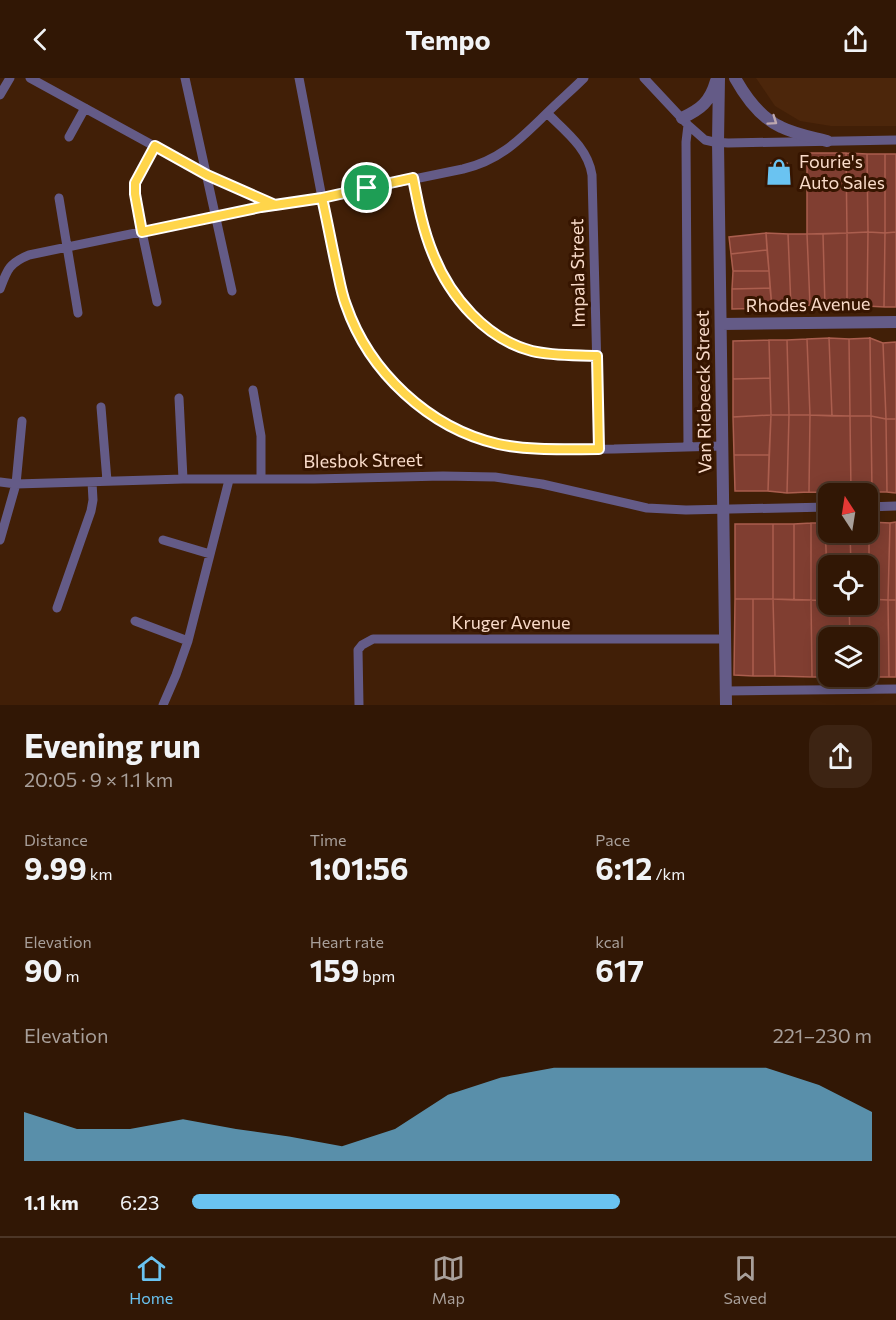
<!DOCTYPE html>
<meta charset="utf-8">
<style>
body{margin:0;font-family:Commissioner,sans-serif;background:#3d2413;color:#f1f3f6;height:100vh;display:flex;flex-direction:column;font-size:22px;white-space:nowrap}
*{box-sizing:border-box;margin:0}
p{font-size:20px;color:#a89f9a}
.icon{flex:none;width:33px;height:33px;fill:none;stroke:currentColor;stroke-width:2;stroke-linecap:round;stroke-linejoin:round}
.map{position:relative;height:627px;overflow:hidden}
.panel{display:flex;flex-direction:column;background:#311705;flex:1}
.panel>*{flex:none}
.needle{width:39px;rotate:348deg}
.tools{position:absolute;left:818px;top:405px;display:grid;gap:12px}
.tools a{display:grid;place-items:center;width:60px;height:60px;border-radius:12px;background:#311705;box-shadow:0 3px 15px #0003,0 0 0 2px #4c3627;font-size:30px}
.pin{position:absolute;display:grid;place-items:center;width:51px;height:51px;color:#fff;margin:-26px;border:3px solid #fff;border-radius:50%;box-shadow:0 2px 6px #0007}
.round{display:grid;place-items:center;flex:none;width:63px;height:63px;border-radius:18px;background:#3d2413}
.overview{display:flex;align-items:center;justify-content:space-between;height:102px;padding:0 24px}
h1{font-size:33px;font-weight:700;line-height:45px}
.stats{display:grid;grid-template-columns:repeat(3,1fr);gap:9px;height:102px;padding:6px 24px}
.stats div{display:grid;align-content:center}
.stats b{font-size:30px;font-weight:700}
.stats small{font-size:16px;font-weight:400}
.stats p{font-size:16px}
.chart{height:168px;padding:12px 24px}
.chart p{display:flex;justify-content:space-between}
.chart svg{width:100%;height:108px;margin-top:6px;fill:#6ac3f1;opacity:.7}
ul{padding:0 24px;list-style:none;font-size:20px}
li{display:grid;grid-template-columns:96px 72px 1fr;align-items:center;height:45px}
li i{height:15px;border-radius:8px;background:#6ac3f1}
header{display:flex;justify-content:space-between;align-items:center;height:78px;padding:0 24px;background:#311705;font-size:27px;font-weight:700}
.tabs{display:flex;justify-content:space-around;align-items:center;height:84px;border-top:2px solid #4c3627;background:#311705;font-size:16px;color:#a89f9a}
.tabs a{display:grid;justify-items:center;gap:3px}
.tabs .active{color:#6ac3f1}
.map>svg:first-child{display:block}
.built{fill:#4c260b}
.building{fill:#803e31;stroke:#ab5e4e;stroke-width:1.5}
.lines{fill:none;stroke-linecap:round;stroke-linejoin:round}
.minor{stroke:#645b87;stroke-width:9}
.tertiary{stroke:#645b87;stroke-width:12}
.oneway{stroke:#bea8af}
.route-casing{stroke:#fff;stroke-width:12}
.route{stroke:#ffd54a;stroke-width:8}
.labels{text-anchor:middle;stroke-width:6;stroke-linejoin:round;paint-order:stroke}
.poi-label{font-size:18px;fill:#fadcca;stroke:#361500;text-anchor:start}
.street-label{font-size:18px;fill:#fadcca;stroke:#361500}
</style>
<header><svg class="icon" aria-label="back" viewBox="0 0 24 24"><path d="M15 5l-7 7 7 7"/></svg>Tempo<svg class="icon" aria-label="share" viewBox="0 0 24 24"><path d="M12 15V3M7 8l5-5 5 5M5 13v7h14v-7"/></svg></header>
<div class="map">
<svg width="896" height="627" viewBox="0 0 896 627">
<rect width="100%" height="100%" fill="#411f07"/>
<!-- built -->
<path class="built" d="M 756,0 L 896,0 L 896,48 L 831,48 L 800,43 L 775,28 Z"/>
<!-- building -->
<path class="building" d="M 807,75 L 846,75 L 847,155 L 807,156 Z
M 846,75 L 867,76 L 868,154 L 847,155 Z
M 867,76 L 885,76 L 885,155 L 868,154 Z
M 885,76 L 896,76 L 896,154 L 885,155 Z
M 771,85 L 787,85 L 787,103 L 771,104 Z
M 868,154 L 885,155 L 884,229 L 867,228 Z
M 868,154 L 867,228 L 847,228 L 847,155 Z
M 896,154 L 896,229 L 884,229 L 885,155 Z
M 766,155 L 788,156 L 791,229 L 772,230 Z
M 766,155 L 767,172 L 731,176 L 729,159 Z
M 847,155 L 847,228 L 825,229 L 823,156 Z
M 788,156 L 807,156 L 810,227 L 791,229 Z
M 807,156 L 823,156 L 825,229 L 810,227 Z
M 767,172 L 769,193 L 733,193 L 731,176 Z
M 733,193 L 769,193 L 770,210 L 732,211 Z
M 770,210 L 772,230 L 732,231 L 732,211 Z
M 829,260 L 832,338 L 810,337 L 807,261 Z
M 829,260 L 849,261 L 850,338 L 832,338 Z
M 870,260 L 871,338 L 850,338 L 849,261 Z
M 870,260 L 883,265 L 886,341 L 871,338 Z
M 807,261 L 810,337 L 789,337 L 787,262 Z
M 769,262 L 770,300 L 733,301 L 733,263 Z
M 769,262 L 787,262 L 789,337 L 771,337 Z
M 896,264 L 896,341 L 886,341 L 883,265 Z
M 770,300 L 771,337 L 733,339 L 733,301 Z
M 771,337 L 769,377 L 734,377 L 733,339 Z
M 771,337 L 789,337 L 787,415 L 768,413 Z
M 789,337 L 810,337 L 809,414 L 787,415 Z
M 810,337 L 850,338 L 851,415 L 809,414 Z
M 850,338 L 871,338 L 872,414 L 851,415 Z
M 871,338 L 886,341 L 887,414 L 872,414 Z
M 886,341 L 896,341 L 896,415 L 887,414 Z
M 734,377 L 769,377 L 768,413 L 735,413 Z
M 867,444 L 869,444 L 869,521 L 867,521 L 867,488 L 851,488 L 850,454 L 867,454 Z
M 869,444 L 890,445 L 888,522 L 869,521 Z
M 896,444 L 896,522 L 888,522 L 890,445 Z
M 811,445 L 811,522 L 794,522 L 794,446 Z
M 811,445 L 825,445 L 828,523 L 811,522 Z
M 825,445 L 828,445 L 828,454 L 850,454 L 851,488 L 828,488 L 828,523 Z
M 735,446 L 773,446 L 773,521 L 735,521 Z
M 773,446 L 794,446 L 794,522 L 773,521 Z
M 735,521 L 753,521 L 753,598 L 734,597 Z
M 753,521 L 773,521 L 775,598 L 753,598 Z
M 773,521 L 811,522 L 812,599 L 775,598 Z
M 867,521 L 888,522 L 889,599 L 852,599 L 867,598 L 867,560 L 850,560 L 849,526 L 867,526 Z
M 811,522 L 828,523 L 828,526 L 849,526 L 850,560 L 828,560 L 828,598 L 852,599 L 812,599 Z
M 888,522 L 896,522 L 896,599 L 889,599 Z"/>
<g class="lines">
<!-- minor -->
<path class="minor" d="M 30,0 L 207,97 L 275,127
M 185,0 L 232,213
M 299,0 C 309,52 319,104 329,156 C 335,180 338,207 347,231 C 373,297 433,355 505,367 C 541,373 578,371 614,371 C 650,370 686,369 722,368
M 644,0 L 688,47 L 705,62 L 714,64 L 728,65 L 896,62
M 0,17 L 10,0
M 547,35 C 565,53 588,70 592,97 L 599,371
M 69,59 L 85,30
M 155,68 L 137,100 L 135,109 L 142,154 L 157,224
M 413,100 C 418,126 423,152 433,176 C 450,219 486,261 532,273 C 553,278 575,277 597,278
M 59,120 L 78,235
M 0,211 C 7,192 9,185 29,177 L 261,129 L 322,120 L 463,91 C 501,82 520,61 547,35 C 559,23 572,12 584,0
M 253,312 L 261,358 L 261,401
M 179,320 L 183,401
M 101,329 L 107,403
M 688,369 L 686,64 L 688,47
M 0,404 L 16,406 L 183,401 L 314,401 L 443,398 L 495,399 L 542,406 L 647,430 L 686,432 L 828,429
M 867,429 L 896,428
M 0,462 L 16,406 L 22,343
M 163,462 L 210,476
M 57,530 L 91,433 L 93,422 L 92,404
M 135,543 L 188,563
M 726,613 L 896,611
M 163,627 L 176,597 L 188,563 L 229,402
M 359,627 L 358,572 L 362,567 L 373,561 L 725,561"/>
<!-- tertiary -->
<path class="tertiary" d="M 719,0 L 718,64 L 726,627
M 735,0 C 745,18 761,40 781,49 C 795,56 812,59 827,63
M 682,40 C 701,31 710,24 716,3
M 721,246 L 896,244"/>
</g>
<!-- one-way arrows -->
<defs><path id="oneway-chevron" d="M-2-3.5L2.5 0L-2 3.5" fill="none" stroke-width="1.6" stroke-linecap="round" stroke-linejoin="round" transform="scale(1.5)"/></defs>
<use class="oneway" href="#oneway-chevron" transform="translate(773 43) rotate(35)"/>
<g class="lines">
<defs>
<path id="route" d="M 367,110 L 322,120 L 261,129 L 142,154 L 135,116 L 135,105 L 155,68 L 207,97 L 275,127 L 322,120 C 327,142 331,164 336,187 C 339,200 341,214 346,227 C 369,294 429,350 498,366 C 531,373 566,371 599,371 L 597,278 C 575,277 553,278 532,273 C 486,261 450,219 433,176 C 423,152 418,126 413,100 L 367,110"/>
</defs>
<!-- route casing -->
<use href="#route" class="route-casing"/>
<!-- route -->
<use href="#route" class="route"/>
</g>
<!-- icons -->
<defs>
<symbol id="shop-bare" viewBox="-9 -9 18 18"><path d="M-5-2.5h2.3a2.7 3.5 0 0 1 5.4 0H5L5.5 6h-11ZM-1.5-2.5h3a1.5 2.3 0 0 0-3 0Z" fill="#6ac3f1" stroke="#361500" stroke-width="2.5" paint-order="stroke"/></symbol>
</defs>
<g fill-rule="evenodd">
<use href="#shop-bare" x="760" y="75" width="38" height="38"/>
</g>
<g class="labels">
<!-- poi labels -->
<g class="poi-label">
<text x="799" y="90">Fourie's<tspan x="799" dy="21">Auto Sales</tspan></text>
</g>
<!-- street labels -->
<g class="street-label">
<text transform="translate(578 195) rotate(-91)" y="6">Impala Street</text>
<text transform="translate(808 227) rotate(-1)" y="6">Rhodes Avenue</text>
<text transform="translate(704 314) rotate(-91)" y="6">Van Riebeeck Street</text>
<text transform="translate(363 383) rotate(-1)" y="6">Blesbok Street</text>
<text x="511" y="551">Kruger Avenue</text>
</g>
</g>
</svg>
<div class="tools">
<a><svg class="needle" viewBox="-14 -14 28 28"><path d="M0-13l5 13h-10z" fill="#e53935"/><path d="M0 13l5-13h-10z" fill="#a89f9a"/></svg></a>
<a><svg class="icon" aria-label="locate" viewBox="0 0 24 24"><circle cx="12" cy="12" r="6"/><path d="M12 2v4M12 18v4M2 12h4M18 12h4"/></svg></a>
<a><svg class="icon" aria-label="layers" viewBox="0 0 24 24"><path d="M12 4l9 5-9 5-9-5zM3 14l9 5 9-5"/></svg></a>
</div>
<div class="pin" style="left:367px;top:110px;background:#1e9e55"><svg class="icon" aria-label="arrive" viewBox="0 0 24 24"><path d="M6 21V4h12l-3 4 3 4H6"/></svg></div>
</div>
<section class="panel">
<div class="overview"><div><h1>Evening run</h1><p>20:05 · 9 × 1.1 km</p></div><a class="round"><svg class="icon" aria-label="share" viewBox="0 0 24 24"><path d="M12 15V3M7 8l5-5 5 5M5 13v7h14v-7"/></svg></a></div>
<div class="stats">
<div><p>Distance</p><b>9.99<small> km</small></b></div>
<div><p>Time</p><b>1:01:56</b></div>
<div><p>Pace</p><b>6:12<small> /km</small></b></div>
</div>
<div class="stats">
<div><p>Elevation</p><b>90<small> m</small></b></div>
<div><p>Heart rate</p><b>159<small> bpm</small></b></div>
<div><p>kcal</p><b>617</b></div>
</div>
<div class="chart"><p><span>Elevation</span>221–230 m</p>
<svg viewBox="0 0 160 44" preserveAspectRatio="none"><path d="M0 44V24L10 31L20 31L30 27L40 31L50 34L60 38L70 31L80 17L90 10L100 6L110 6L120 6L130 6L140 6L150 13L160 24V44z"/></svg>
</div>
<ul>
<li><b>1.1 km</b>6:23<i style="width:63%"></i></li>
</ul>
</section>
<nav class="tabs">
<a class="active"><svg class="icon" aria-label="home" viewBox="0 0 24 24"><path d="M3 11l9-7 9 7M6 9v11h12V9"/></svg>Home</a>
<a><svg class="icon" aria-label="map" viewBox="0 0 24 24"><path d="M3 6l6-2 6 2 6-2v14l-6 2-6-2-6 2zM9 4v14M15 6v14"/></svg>Map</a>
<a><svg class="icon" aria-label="saved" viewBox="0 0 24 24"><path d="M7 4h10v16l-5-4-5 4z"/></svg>Saved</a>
</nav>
